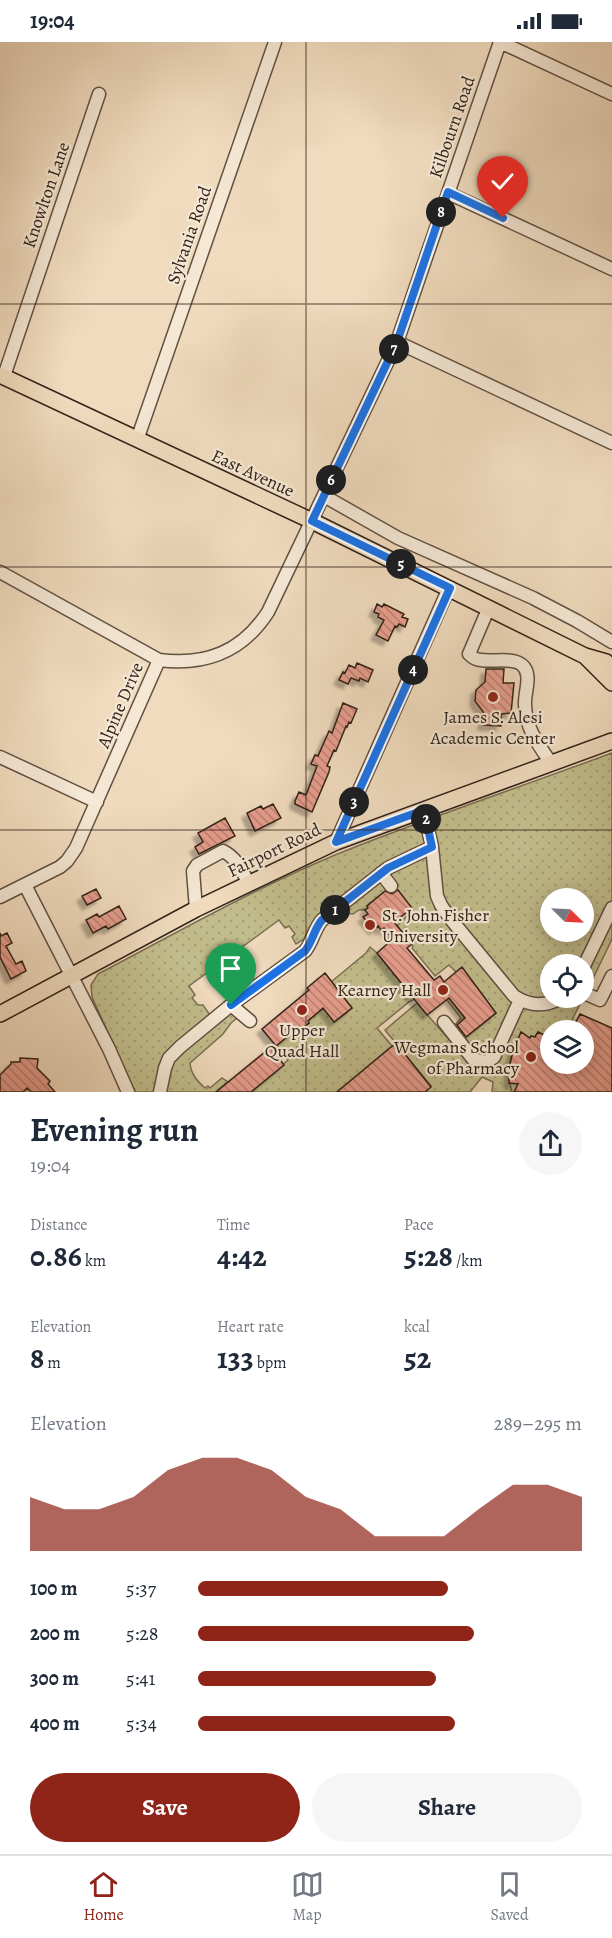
<!DOCTYPE html>
<meta charset="utf-8">
<style>
body{margin:0;font-family:Alegreya,serif;background:#f6f6f7;color:#1f2937;height:100vh;display:flex;flex-direction:column;font-size:22px;white-space:nowrap}
*{box-sizing:border-box;margin:0}
p{font-size:20px;color:#747a83}
.icon{flex:none;width:33px;height:33px;fill:none;stroke:currentColor;stroke-width:2;stroke-linecap:round;stroke-linejoin:round}
.map{position:relative;height:1050px;overflow:hidden}
.drawer{display:flex;flex-direction:column;background:#fff;flex:1}
.drawer>*{flex:none}
.needle{width:39px;rotate:114deg}
.fabs{position:absolute;left:540px;top:846px;display:grid;gap:12px}
.fabs a{display:grid;place-items:center;width:54px;height:54px;border-radius:50%;background:#fff;box-shadow:0 3px 15px #0003;font-size:30px}
.pin{position:absolute;display:grid;place-items:center;width:51px;height:51px;color:#fff;margin:-62px -26px;border-radius:50% 50% 50% 0;rotate:-45deg;box-shadow:0 0 6px #0007}
.pin .icon{rotate:45deg}
.km{position:absolute;width:30px;height:30px;margin:-15px;border-radius:50%;background:#222;color:#fff;font-size:16px;line-height:30px;text-align:center}
.round{display:grid;place-items:center;flex:none;width:63px;height:63px;border-radius:32px;background:#f6f6f7}
.summary{display:flex;align-items:center;justify-content:space-between;height:102px;padding:0 30px}
h1{font-size:33px;font-weight:700;line-height:45px}
.figures{display:grid;grid-template-columns:repeat(3,1fr);gap:9px;height:102px;padding:6px 30px}
.figures div{display:grid;align-content:center}
.figures b{font-size:30px;font-weight:700}
.figures small{font-size:16px;font-weight:400}
.figures p{font-size:16px}
.chart{height:168px;padding:12px 30px}
.chart p{display:flex;justify-content:space-between}
.chart svg{width:100%;height:108px;margin-top:6px;fill:#8f2418;opacity:.7}
.cta{display:flex;gap:12px;margin-top:auto;padding:12px 30px}
.cta a{flex:1;height:69px;border-radius:36px;background:#8f2418;color:#fff;font-size:24px;font-weight:700;line-height:69px;text-align:center}
.cta a+a{background:#f6f6f7;color:#1f2937}
ul{padding:0 30px;list-style:none;font-size:20px}
li{display:grid;grid-template-columns:96px 72px 1fr;align-items:center;height:45px}
li i{height:15px;border-radius:8px;background:#8f2418}
.status{display:flex;justify-content:space-between;align-items:center;height:42px;padding:0 30px;background:#fff;direction:ltr}
.status svg{height:16px;fill:currentColor}
.tab-bar{display:flex;justify-content:space-around;align-items:center;height:84px;border-top:2px solid #e0e1e3;background:#fff;font-size:16px;color:#747a83}
.tab-bar a{display:grid;justify-items:center;gap:3px}
.tab-bar .current{color:#8f2418}
.map>svg:first-child{display:block}
.grass{fill:url(#grass-dots);stroke:#7a6f52;stroke-width:1.5;fill-rule:evenodd}
.building{fill:url(#building-back-hatch);stroke:#322119;stroke-width:1.5;filter:url(#shadow)}
.lines{fill:none;stroke-linecap:round;stroke-linejoin:round}
.minor-casing{stroke:#625042;stroke-width:15}
.major-casing{stroke:#322119;stroke-width:18}
.minor{stroke:#f5e8d5;stroke-width:12}
.major{stroke:#f0dbbe;stroke-width:15}
.route-casing{stroke:#fff;stroke-width:12}
.route{stroke:#1a73e8;stroke-width:8}
.grid{fill:none;stroke:#322119;stroke-width:1.5;stroke-opacity:0.55}
.poi-dot{fill:#8f2418;stroke:#f5e8d5;stroke-width:2}
.labels{text-anchor:middle;stroke-width:4.5;stroke-linejoin:round;paint-order:stroke}
.street-label{font-size:18px;fill:#322119;stroke:#f5e8d5}
.poi-label{font-size:18px;fill:#322119;stroke:#f5e8d5}
</style>
<div class="status"><b>19:04</b><svg viewBox="0 0 49 12"><path d="M0 12V9h3v3zM5 12V6h3v6zM10 12V3h3v9zM15 12V0h3v12zM26 1h20v11H26zM47 4h2v5h-2z"/></svg></div>
<div class="map">
<svg width="612" height="1050" viewBox="0 0 612 1050">
<defs>
<pattern id="grass-dots" width="8" height="8" patternUnits="userSpaceOnUse" patternTransform="scale(1.5)"><rect width="8" height="8" fill="#c2bd8c"/><path d="M2 2h.1M6 6h.1" fill="none" stroke="#a7a278" stroke-width="1.8" stroke-linecap="round"/></pattern>
<pattern id="building-back-hatch" width="6" height="6" patternUnits="userSpaceOnUse" patternTransform="scale(1.5)"><rect width="6" height="6" fill="#e79e8e"/><path d="M-1 5l2 2M0 0l6 6M5-1l2 2" fill="none" stroke="#bc8073"/></pattern>
<filter id="shadow"><feDropShadow dx="-5" dy="5" stdDeviation="1.5" flood-color="#0004"/></filter>
</defs>
<rect width="100%" height="100%" fill="#f0dbbe"/>
<filter id="stains"><feTurbulence type="fractalNoise" baseFrequency=".00333" numOctaves="4"/><feColorMatrix values="0 0 0 0 .2 0 0 0 0 .09 0 0 0 0 .02 0 0 0 .5 -.17"/></filter>
<radialGradient id="worn" r=".72"><stop offset=".6" stop-color="#630" stop-opacity="0"/><stop offset="1" stop-color="#630" stop-opacity=".3"/></radialGradient>
<!-- grass -->
<path class="grass" d="M 612,711 L 612,897 L 584,955 L 584,922 L 550,922 L 550,956 L 583,956 L 567,988 L 550,988 L 550,996 L 538,990 L 535,995 L 531,994 L 529,997 L 521,991 C 511,1009 505,1030 512,1050 L 492,1050 L 493,1040 L 482,1035 L 470,1050 L 425,1050 L 431,1044 L 385,988 L 417,961 L 465,1016 L 453,985 L 461,976 L 447,958 L 449,956 L 465,976 L 457,983 L 466,995 L 496,971 L 462,926 L 456,930 L 449,923 L 435,934 L 412,906 L 413,904 L 397,884 L 413,868 L 393,843 L 367,864 L 368,866 L 365,868 L 359,868 L 353,872 L 344,871 L 337,862 L 311,886 L 309,886 L 304,897 L 296,902 L 292,895 L 295,892 L 289,884 L 285,886 L 279,878 L 189,944 L 195,953 L 192,956 L 198,963 L 203,963 L 216,982 L 230,971 L 236,974 L 236,977 L 231,981 L 223,992 L 190,1021 C 191,1032 197,1039 205,1046 L 208,1044 L 210,1046 L 222,1036 L 228,1040 L 216,1050 L 135,1050 L 92,955 L 91,943 L 98,932 C 184,887 269,838 360,803 C 443,771 528,742 612,711 ZM 550,856 L 584,856 L 584,890 L 550,890 Z
M 370,905 L 377,911 L 415,957 L 409,960 L 377,986 L 392,1004 L 337,1050 L 251,1050 L 288,1018 L 276,1004 L 297,987 L 299,989 L 309,981 L 308,979 L 323,966 L 335,980 L 352,966 L 331,940 L 366,911 Z"/>
<!-- building -->
<path class="building" d="M 377,562 L 382,565 L 384,562 L 404,572 L 402,575 L 408,577 L 405,585 L 399,582 L 397,585 L 395,584 L 388,599 L 376,593 L 384,578 L 378,575 L 379,572 L 374,570 Z
M 357,621 L 373,628 L 368,640 L 360,636 L 359,639 L 351,636 L 348,642 L 339,638 L 343,630 L 345,631 L 349,623 L 355,626 Z
M 486,627 L 504,627 L 503,641 L 514,641 L 511,671 L 501,672 L 501,684 L 483,683 L 484,671 L 475,659 L 476,648 L 485,640 Z
M 343,661 L 357,667 L 351,681 L 349,680 L 347,685 L 346,684 L 336,709 L 334,708 L 327,724 L 330,725 L 329,730 L 312,770 L 295,762 L 295,759 L 299,750 L 306,753 L 317,724 L 311,722 L 315,713 L 318,714 L 329,689 L 332,691 Z
M 273,762 L 281,776 L 255,789 L 247,771 L 261,764 L 263,767 Z
M 225,776 L 235,794 L 199,812 L 195,805 L 203,800 L 198,791 Z
M 96,847 L 101,856 L 87,863 L 82,854 Z
M 398,848 L 412,866 L 394,880 L 412,902 L 407,906 L 434,938 L 440,934 L 444,940 L 462,925 L 496,971 L 466,995 L 457,983 L 465,976 L 449,956 L 427,973 L 377,911 L 393,897 L 384,886 L 381,888 L 378,884 L 374,888 L 363,875 L 368,872 L 365,868 L 368,866 L 367,864 L 385,849 L 392,852 Z
M 119,864 L 126,877 L 108,887 L 106,884 L 93,891 L 86,878 L 97,872 L 99,875 Z
M 0,891 L 1,894 L 7,891 L 12,901 L 6,904 L 16,922 L 22,919 L 26,929 L 11,937 L 0,915 Z
M 325,931 L 352,966 L 334,980 L 323,966 L 308,979 L 309,981 L 299,989 L 297,987 L 276,1004 L 262,987 L 309,948 L 307,946 Z
M 580,972 L 612,986 L 612,1050 L 514,1050 L 518,1042 L 509,1041 L 510,1022 L 513,1009 L 521,990 L 530,996 L 531,994 L 535,995 L 538,990 L 550,996 L 550,1022 L 584,1022 L 584,988 L 572,988 Z
M 396,1001 L 431,1045 L 425,1050 L 337,1050 Z
M 271,1005 L 284,1023 L 251,1050 L 216,1050 Z
M 20,1016 L 38,1017 L 37,1026 L 50,1039 L 48,1042 L 55,1050 L 31,1050 L 27,1046 L 23,1050 L 0,1050 L 0,1033 L 11,1022 L 11,1020 L 20,1020 Z"/>
<g class="lines">
<defs>
<path id="minor" d="M 500,0 L 612,52
M 448,151 L 612,227
M 397,300 L 612,401
M 4,334 L 99,52
M 137,398 L 275,0
M 324,454 L 398,496 L 533,556 L 577,579 L 612,600
M 0,530 L 159,618 C 206,624 242,610 268,570 L 397,300 L 500,0
M 489,565 L 469,612 C 472,615 476,618 481,618 C 493,620 513,615 522,623 C 533,632 524,651 525,663 C 526,687 538,702 551,721
M 0,715 L 97,760
M 424,768 L 432,805 L 437,854 L 441,863 L 449,875 L 514,954 C 529,964 545,965 561,956
M 336,800 L 449,546
M 381,831 L 391,844
M 25,843 L 109,1007 L 128,1050
M 0,855 L 60,825 L 67,819 L 76,806 L 159,618
M 196,867 L 193,829 L 197,823 L 223,809 C 237,816 242,829 249,842
M 584,924 L 612,866
M 231,933 L 246,952
M 584,951 L 600,958 L 612,934
M 231,963 L 250,979
M 444,980 L 473,1017 L 487,1020 L 494,1015 L 520,958
M 160,1050 L 165,1026 L 169,1016 L 180,1005 L 231,963 L 305,909 C 313,899 314,887 322,878 L 388,826 L 432,805"/>
<path id="major" d="M 0,333 L 312,479 L 585,614 L 606,620 L 612,626
M 585,614 L 612,641
M 0,972 L 196,867 L 336,800 L 612,699"/>
</defs>
<!-- minor casing -->
<use href="#minor" class="minor-casing"/>
<!-- major casing -->
<use href="#major" class="major-casing"/>
<!-- minor -->
<use href="#minor" class="minor"/>
<!-- major -->
<use href="#major" class="major"/>
</g>
<g class="lines">
<defs>
<path id="route" d="M 231,963 L 305,909 C 313,899 314,887 322,878 L 388,826 L 432,805 L 424,768 L 336,800 L 450,546 L 312,479 L 397,300 L 448,150 L 503,176"/>
</defs>
<!-- route casing -->
<use href="#route" class="route-casing"/>
<!-- route -->
<use href="#route" class="route"/>
</g>
<!-- grid -->
<path class="grid" d="M 306,0 L 306,1050M 0,262 L 612,262M 0,525 L 612,525M 0,788 L 612,788"/>
<!-- markers -->
<g class="poi-dot">
<circle cx="493" cy="655" r="6"/>
<circle cx="370" cy="883" r="6"/>
<circle cx="443" cy="948" r="6"/>
<circle cx="302" cy="968" r="6"/>
<circle cx="531" cy="1015" r="6"/>
</g>
<g class="labels">
<!-- street labels -->
<g class="street-label">
<text transform="translate(452 85) rotate(-71)" y="6">Kilbourn Road</text>
<text transform="translate(46 153) rotate(-71)" y="6">Knowlton Lane</text>
<text transform="translate(189 193) rotate(-71)" y="6">Sylvania Road</text>
<text transform="translate(253 431) rotate(25)" y="6">East Avenue</text>
<text transform="translate(120 663) rotate(-67)" y="6">Alpine Drive</text>
<text transform="translate(274 808) rotate(-26)" y="6">Fairport Road</text>
</g>
<!-- poi labels -->
<g class="poi-label">
<text x="493" y="681">James S. Alesi<tspan x="493" dy="21">Academic Center</tspan></text>
<text x="382" y="879" text-anchor="start">St. John Fisher<tspan x="382" dy="21">University</tspan></text>
<text x="431" y="954" text-anchor="end">Kearney Hall</text>
<text x="302" y="994">Upper<tspan x="302" dy="21">Quad Hall</tspan></text>
<text x="519" y="1011" text-anchor="end">Wegmans School<tspan x="519" dy="21">of Pharmacy</tspan></text>
</g>
</g>
<rect width="100%" height="100%" filter="url(#stains)"/>
<rect width="100%" height="100%" fill="url(#worn)"/>
</svg>
<div class="fabs">
<a><svg class="needle" viewBox="-14 -14 28 28"><path d="M0-13l5 13h-10z" fill="#e53935"/><path d="M0 13l5-13h-10z" fill="#747a83"/></svg></a>
<a><svg class="icon" aria-label="locate" viewBox="0 0 24 24"><circle cx="12" cy="12" r="6"/><path d="M12 2v4M12 18v4M2 12h4M18 12h4"/></svg></a>
<a><svg class="icon" aria-label="layers" viewBox="0 0 24 24"><path d="M12 4l9 5-9 5-9-5zM3 14l9 5 9-5"/></svg></a>
</div>
<div class="pin" style="left:231px;top:963px;background:#1e9e55"><svg class="icon" aria-label="arrive" viewBox="0 0 24 24"><path d="M6 21V4h12l-3 4 3 4H6"/></svg></div>
<div class="pin" style="left:503px;top:176px;background:#d93025"><svg class="icon" aria-label="check" viewBox="0 0 24 24"><path d="M5 12l5 5 9-10"/></svg></div>
<b class="km" style="left:335px;top:868px">1</b>
<b class="km" style="left:426px;top:777px">2</b>
<b class="km" style="left:354px;top:760px">3</b>
<b class="km" style="left:413px;top:628px">4</b>
<b class="km" style="left:401px;top:522px">5</b>
<b class="km" style="left:331px;top:438px">6</b>
<b class="km" style="left:394px;top:307px">7</b>
<b class="km" style="left:441px;top:170px">8</b>
</div>
<section class="drawer">
<div class="summary"><div><h1>Evening run</h1><p>19:04</p></div><a class="round"><svg class="icon" aria-label="share" viewBox="0 0 24 24"><path d="M12 15V3M7 8l5-5 5 5M5 13v7h14v-7"/></svg></a></div>
<div class="figures">
<div><p>Distance</p><b>0.86<small> km</small></b></div>
<div><p>Time</p><b>4:42</b></div>
<div><p>Pace</p><b>5:28<small> /km</small></b></div>
</div>
<div class="figures">
<div><p>Elevation</p><b>8<small> m</small></b></div>
<div><p>Heart rate</p><b>133<small> bpm</small></b></div>
<div><p>kcal</p><b>52</b></div>
</div>
<div class="chart"><p><span>Elevation</span>289–295 m</p>
<svg viewBox="0 0 160 44" preserveAspectRatio="none"><path d="M0 44V22L10 27L20 27L30 22L40 11L50 6L60 6L70 11L80 22L90 27L100 38L110 38L120 38L130 27L140 17L150 17L160 22V44z"/></svg>
</div>
<ul>
<li><b>100 m</b>5:37<i style="width:65%"></i></li>
<li><b>200 m</b>5:28<i style="width:72%"></i></li>
<li><b>300 m</b>5:41<i style="width:62%"></i></li>
<li><b>400 m</b>5:34<i style="width:67%"></i></li>
</ul>
<div class="cta"><a>Save</a><a>Share</a></div>
</section>
<nav class="tab-bar">
<a class="current"><svg class="icon" aria-label="home" viewBox="0 0 24 24"><path d="M3 11l9-7 9 7M6 9v11h12V9"/></svg>Home</a>
<a><svg class="icon" aria-label="map" viewBox="0 0 24 24"><path d="M3 6l6-2 6 2 6-2v14l-6 2-6-2-6 2zM9 4v14M15 6v14"/></svg>Map</a>
<a><svg class="icon" aria-label="saved" viewBox="0 0 24 24"><path d="M7 4h10v16l-5-4-5 4z"/></svg>Saved</a>
</nav>
